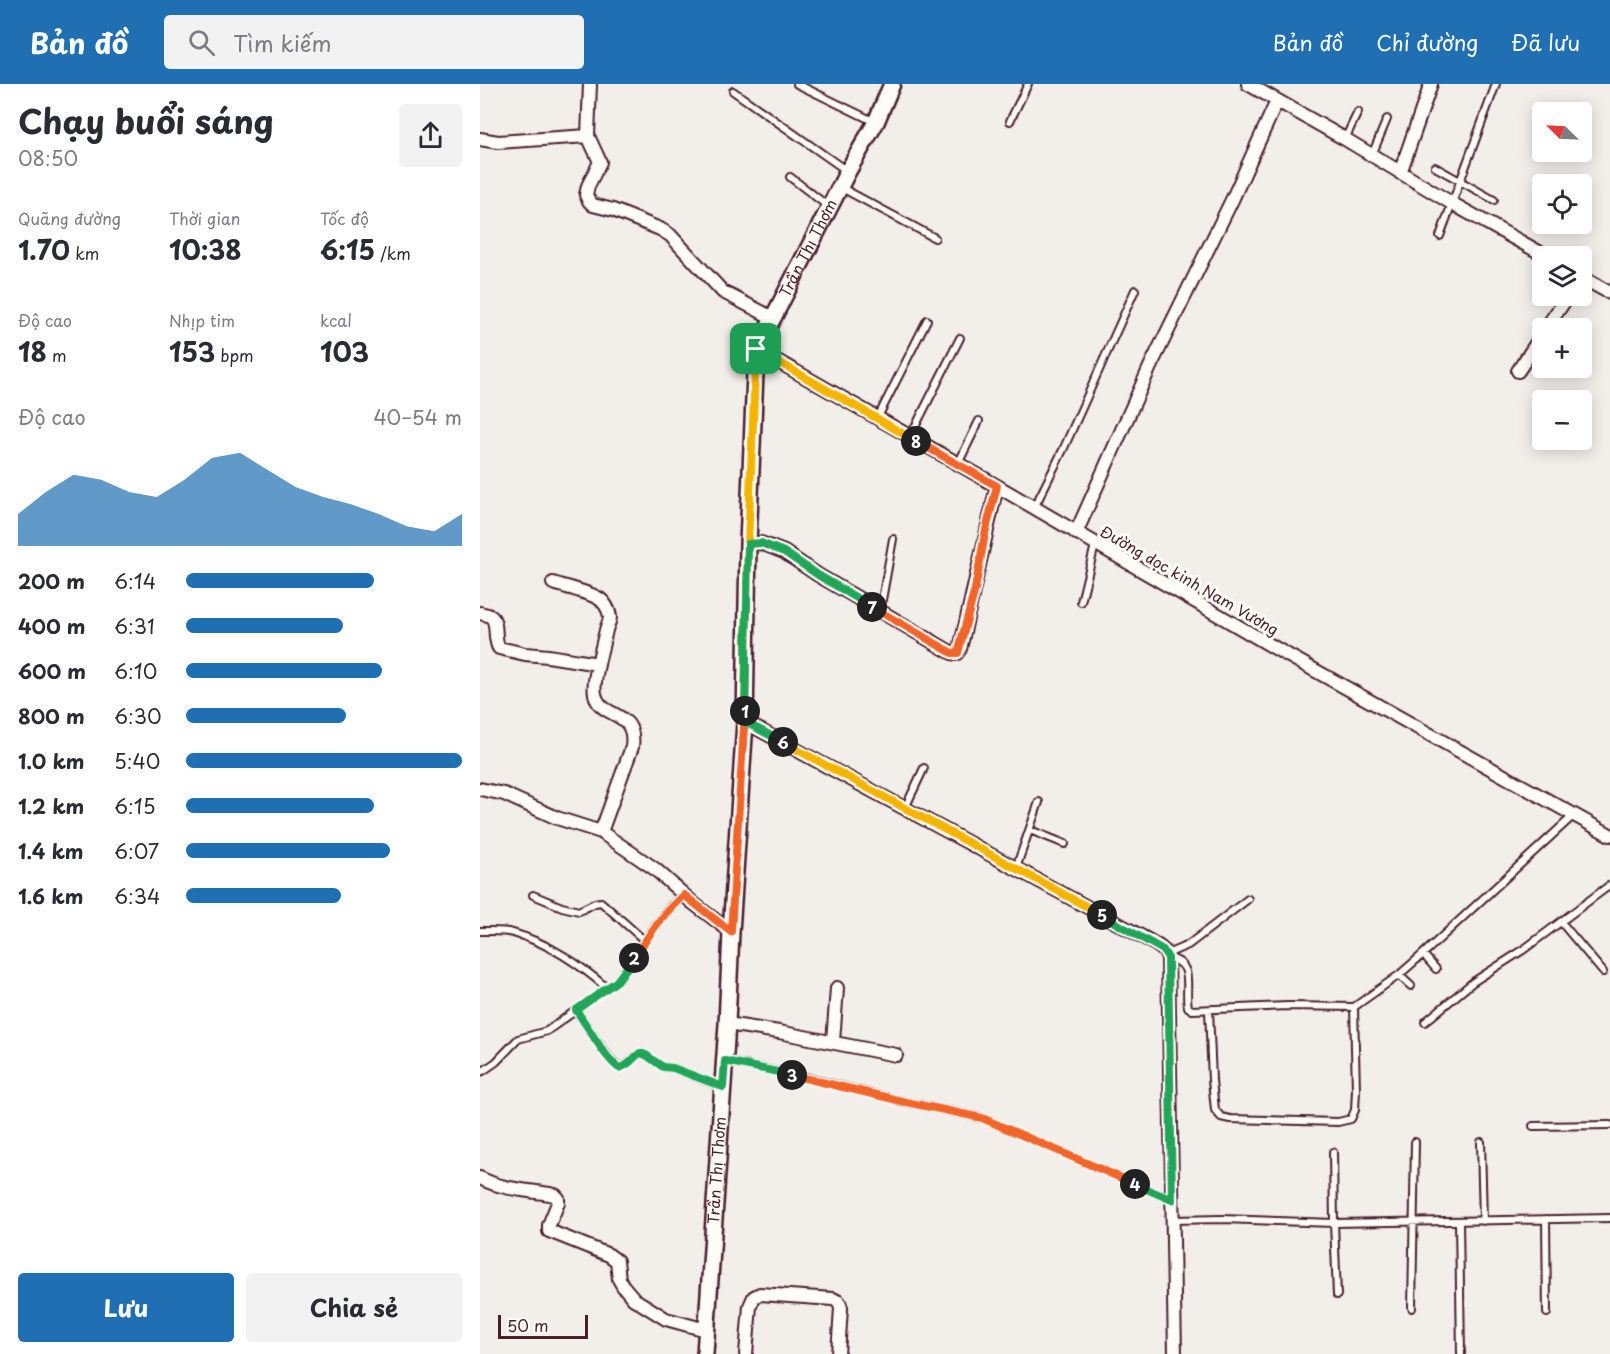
<!DOCTYPE html>
<html lang="vi">
<meta charset="utf-8">
<style>
body{margin:0;font-family:"Playpen Sans",sans-serif;background:#f2f2f3;color:#2b2b33;height:100vh;display:flex;flex-direction:column;font-size:22px;white-space:nowrap}
*{box-sizing:border-box;margin:0}
p{font-size:20px;color:#7c7c81}
.icon{flex:none;width:33px;height:33px;fill:none;stroke:currentColor;stroke-width:2;stroke-linecap:round;stroke-linejoin:round}
.map{position:relative;flex:1;overflow:hidden}
.details{display:flex;flex-direction:column;background:#fff;width:480px}
.details>*{flex:none}
.needle{width:39px;rotate:294deg}
.fabs{position:absolute;left:1052px;top:18px;display:grid;gap:12px}
.fabs a{display:grid;place-items:center;width:60px;height:60px;border-radius:6px;background:#fff;box-shadow:0 3px 15px #0003;font-size:30px}
.scale{position:absolute;left:18px;bottom:15px;width:90px;box-sizing:border-box;padding-left:6px;border:3px solid #4a1f2b;border-top:0;font-size:16px;line-height:21px;white-space:nowrap;color:#4a1f2b;-webkit-text-stroke:4px #fdfcf7;paint-order:stroke}
.pin{position:absolute;display:grid;place-items:center;width:51px;height:51px;color:#fff;margin:-26px;border-radius:12px;box-shadow:0 3px 9px #0006}
.km{position:absolute;width:30px;height:30px;margin:-15px;border-radius:50%;background:#222;color:#fff;font-size:16px;line-height:30px;text-align:center}
.round{display:grid;place-items:center;flex:none;width:63px;height:63px;border-radius:6px;background:#f2f2f3}
.headline{display:flex;align-items:center;justify-content:space-between;height:102px;padding:0 18px}
h1{font-size:33px;font-weight:700;line-height:45px}
.metrics{display:grid;grid-template-columns:repeat(3,1fr);gap:9px;height:102px;padding:6px 18px}
.metrics div{display:grid;align-content:center}
.metrics b{font-size:26px;font-weight:700}
.metrics small{font-size:16px;font-weight:400}
.metrics p{font-size:16px}
.chart{height:168px;padding:12px 18px}
.chart p{display:flex;justify-content:space-between}
.chart svg{width:100%;height:108px;margin-top:6px;fill:#1f6fb2;opacity:.7}
.button{display:flex;gap:12px;margin-top:auto;padding:12px 18px}
.button a{flex:1;height:69px;border-radius:6px;background:#1f6fb2;color:#fff;font-size:24px;font-weight:700;line-height:69px;text-align:center}
.button a+a{background:#f2f2f3;color:#2b2b33}
ul{padding:0 18px;list-style:none;font-size:20px}
li{display:grid;grid-template-columns:96px 72px 1fr;align-items:center;height:45px}
li i{height:15px;border-radius:8px;background:#1f6fb2}
header{display:flex;align-items:center;gap:36px;box-sizing:border-box;height:84px;padding:0 30px;background:#1f6fb2;color:#fff}
header strong{font-size:28px}
nav{display:flex;gap:33px;margin-inline-start:auto;font-size:21px}
.search{width:420px;height:54px;background:#f2f2f3;display:flex;align-items:center;gap:15px;box-sizing:border-box;padding:0 21px;border-radius:6px;color:#7c7c81;font-size:22px}
main{display:flex;flex:1;min-height:0}
.map>svg:first-child{display:block}
.lines{fill:none;stroke-linecap:round;stroke-linejoin:round}
.service-casing{stroke:#4a1f2b;stroke-width:10}
.minor-casing{stroke:#4a1f2b;stroke-width:16}
.tertiary-casing{stroke:#4a1f2b;stroke-width:20}
.service{stroke:#fdfcf7;stroke-width:6}
.minor{stroke:#fdfcf7;stroke-width:12}
.tertiary{stroke:#fdfcf7;stroke-width:15}
.split-1-casing{stroke:#fff;stroke-width:12}
.split-2-casing{stroke:#fff;stroke-width:12}
.split-3-casing{stroke:#fff;stroke-width:12}
.split-4-casing{stroke:#fff;stroke-width:12}
.split-5-casing{stroke:#fff;stroke-width:12}
.split-6-casing{stroke:#fff;stroke-width:12}
.split-7-casing{stroke:#fff;stroke-width:12}
.split-8-casing{stroke:#fff;stroke-width:12}
.split-9-casing{stroke:#fff;stroke-width:12}
.split-1{stroke:#f5b400;stroke-width:8}
.split-2{stroke:#f0652b;stroke-width:8}
.split-3{stroke:#22a559;stroke-width:8}
.split-4{stroke:#f0652b;stroke-width:8}
.split-5{stroke:#22a559;stroke-width:8}
.split-6{stroke:#f5b400;stroke-width:8}
.split-7{stroke:#22a559;stroke-width:8}
.split-8{stroke:#f0652b;stroke-width:8}
.split-9{stroke:#f5b400;stroke-width:8}
.labels{text-anchor:middle;stroke-width:6;stroke-linejoin:round;paint-order:stroke}
.street-label{font-size:15px;fill:#4a1f2b;stroke:#fdfcf7}
</style>
<header>
<strong>Bản đồ</strong>
<div class="search"><svg class="icon" aria-label="search" viewBox="0 0 24 24"><circle cx="10" cy="10" r="6"/><path d="M15 15l6 6"/></svg>Tìm kiếm</div>
<nav><a>Bản đồ</a><a>Chỉ đường</a><a>Đã lưu</a></nav>
</header>
<main>
<section class="details">
<div class="headline"><div><h1>Chạy buổi sáng</h1><p>08:50</p></div><a class="round"><svg class="icon" aria-label="share" viewBox="0 0 24 24"><path d="M12 15V3M7 8l5-5 5 5M5 13v7h14v-7"/></svg></a></div>
<div class="metrics">
<div><p>Quãng đường</p><b>1.70<small> km</small></b></div>
<div><p>Thời gian</p><b>10:38</b></div>
<div><p>Tốc độ</p><b>6:15<small> /km</small></b></div>
</div>
<div class="metrics">
<div><p>Độ cao</p><b>18<small> m</small></b></div>
<div><p>Nhịp tim</p><b>153<small> bpm</small></b></div>
<div><p>kcal</p><b>103</b></div>
</div>
<div class="chart"><p><span>Độ cao</span>40–54 m</p>
<svg viewBox="0 0 160 44" preserveAspectRatio="none"><path d="M0 44V31L10 22L20 15L30 17L40 22L50 24L60 17L70 8L80 6L90 13L100 20L110 24L120 27L130 31L140 36L150 38L160 31V44z"/></svg>
</div>
<ul>
<li><b>200 m</b>6:14<i style="width:68%"></i></li>
<li><b>400 m</b>6:31<i style="width:57%"></i></li>
<li><b>600 m</b>6:10<i style="width:71%"></i></li>
<li><b>800 m</b>6:30<i style="width:58%"></i></li>
<li><b>1.0 km</b>5:40<i style="width:100%"></i></li>
<li><b>1.2 km</b>6:15<i style="width:68%"></i></li>
<li><b>1.4 km</b>6:07<i style="width:74%"></i></li>
<li><b>1.6 km</b>6:34<i style="width:56%"></i></li>
</ul>
<div class="button"><a>Lưu</a><a>Chia sẻ</a></div>
</section>
<div class="map">
<svg width="1130" height="1270" viewBox="0 0 1130 1270">
<rect width="100%" height="100%" fill="#f2efeb"/>
<filter id="ink" filterUnits="userSpaceOnUse"><feTurbulence type="fractalNoise" baseFrequency=".0167" numOctaves="2"/><feDisplacementMap in="SourceGraphic" scale="12" xChannelSelector="R" yChannelSelector="G"/><feConvolveMatrix kernelMatrix="1 2 1 2 8 2 1 2 1" color-interpolation-filters="sRGB"/></filter>
<g filter="url(#ink)">
<g class="lines">
<defs>
<path id="service" d="M 317,0 L 395,38
M 253,7 L 367,87
M 530,37 L 548,0
M 865,55 L 878,28
M 892,71 L 907,35
M 955,83 L 1014,116
M 310,93 L 349,123
M 360,103 L 455,154
M 960,152 L 1016,0
M 397,335 L 447,236
M 430,353 L 480,254
M 478,380 L 499,337
M 554,424 L 583,366 L 655,206
M 601,518 L 615,461
M 400,527 L 413,455
M 425,724 L 444,684
M 550,746 L 585,760
M 536,784 L 559,718
M 53,811 L 82,823 L 99,827 L 115,819 L 121,818 L 165,857
M 1081,838 L 1123,888
M 0,847 C 11,847 23,846 33,849 C 69,859 99,880 127,904
M 687,870 L 708,861 L 768,815
M 943,870 L 956,885
M 688,874 C 716,879 704,903 708,923 L 712,926 L 808,922 L 874,923 L 919,891 L 943,870 L 1094,731
M 919,891 L 931,902
M 96,926 C 108,942 124,972 139,983 C 152,980 150,975 160,969 L 166,971 L 183,983 L 193,984 L 242,1003
M 729,926 L 732,996 L 735,1026 L 741,1033 L 750,1035 L 858,1038 L 871,1035 L 875,1026 L 876,1006 L 874,923
M 945,938 L 993,898 L 1043,866 L 1130,801
M 245,977 L 329,994 L 426,1018 L 502,1034 L 692,1116
M 0,988 L 3,987 L 16,978 L 38,955 L 67,947 L 137,897 L 175,842 L 191,822 L 204,811
M 1053,1042 L 1130,1041
M 1001,1058 L 1003,1137
M 853,1068 L 854,1139 L 857,1211
M 1066,1135 L 1067,1229
M 693,1136 L 742,1135 L 854,1139 L 1130,1134
M 979,1137 L 981,1270
M 932,1224 L 935,1058"/>
<path id="minor" d="M 110,0 L 108,52 L 120,78 L 108,102 L 106,111 L 109,117 L 113,121 L 133,126 L 180,145 L 190,151 L 243,208 L 293,234
M 768,0 L 865,55 L 973,120 L 1066,172
M 0,55 L 18,58 L 108,52
M 920,89 L 951,0
M 1101,193 L 1130,209
M 1066,244 L 1088,212
M 276,265 L 517,402 L 802,568 L 1130,751
M 1038,287 L 1062,251
M 596,449 L 670,283 L 752,116 L 797,17
M 268,460 L 281,459 L 304,468 L 338,491 L 472,569 L 476,570 L 480,565 L 517,402
M 73,499 C 85,503 108,508 118,514 C 124,517 129,525 130,533 C 130,537 127,542 126,546 C 123,561 112,597 115,610 C 120,636 157,624 152,663 L 121,748
M 0,529 C 3,530 7,530 10,532 C 19,537 13,556 19,564 L 45,570 L 68,572 L 118,580
M 265,638 L 670,857 C 678,862 685,865 688,874 L 695,1270
M 0,705 L 24,710 L 77,734 L 121,748 L 175,785 L 213,819 L 251,848
M 247,940 L 299,948 L 416,971
M 353,958 L 357,904
M 0,1094 C 23,1106 49,1106 75,1111 L 78,1114 L 78,1119 L 69,1141 L 69,1147 L 129,1171 L 137,1177 L 139,1195 L 143,1202 L 154,1215 L 186,1235 L 226,1246
M 266,1270 L 270,1222 L 274,1213 L 280,1210 L 353,1215 L 359,1218 L 361,1224 L 358,1270"/>
<g id="tertiary">
<path id="s1" d="M 225,1270 L 247,940 L 251,848 L 265,638 L 268,460 L 276,265 L 293,234 L 368,87 L 396,38 L 412,0"/>
</g>
</defs>
<!-- service casing -->
<use href="#service" class="service-casing"/>
<!-- minor casing -->
<use href="#minor" class="minor-casing"/>
<!-- tertiary casing -->
<use href="#tertiary" class="tertiary-casing"/>
<!-- service -->
<use href="#service" class="service"/>
<!-- minor -->
<use href="#minor" class="minor"/>
<!-- tertiary -->
<use href="#tertiary" class="tertiary"/>
</g>
</g>
<g class="lines" filter="url(#ink)">
<defs>
<path id="split-1" d="M 265,627 L 268,460 L 276,265"/>
<path id="split-2" d="M 154,874 C 169,851 183,829 204,811 L 251,848 L 265,627"/>
<path id="split-3" d="M 154,874 L 137,897 L 96,926 C 108,942 123,972 139,984 C 152,980 150,976 160,969 L 166,971 L 183,983 L 193,984 L 243,1003 L 245,977 L 312,991"/>
<path id="split-4" d="M 312,991 L 426,1018 L 502,1034 L 655,1100"/>
<path id="split-5" d="M 622,831 L 683,866 L 688,874 L 692,1116 L 655,1100"/>
<path id="split-6" d="M 303,658 L 622,831"/>
<path id="split-7" d="M 303,658 L 265,638 L 268,460 L 281,459 L 304,468 L 338,491 L 392,523"/>
<path id="split-8" d="M 392,523 L 472,569 L 478,569 L 495,505 L 505,450 L 517,402 L 436,357"/>
<path id="split-9" d="M 276,265 L 436,357"/>
</defs>
<!-- split-1 casing -->
<use href="#split-1" class="split-1-casing"/>
<!-- split-2 casing -->
<use href="#split-2" class="split-2-casing"/>
<!-- split-3 casing -->
<use href="#split-3" class="split-3-casing"/>
<!-- split-4 casing -->
<use href="#split-4" class="split-4-casing"/>
<!-- split-5 casing -->
<use href="#split-5" class="split-5-casing"/>
<!-- split-6 casing -->
<use href="#split-6" class="split-6-casing"/>
<!-- split-7 casing -->
<use href="#split-7" class="split-7-casing"/>
<!-- split-8 casing -->
<use href="#split-8" class="split-8-casing"/>
<!-- split-9 casing -->
<use href="#split-9" class="split-9-casing"/>
<!-- split-1 -->
<use href="#split-1" class="split-1"/>
<!-- split-2 -->
<use href="#split-2" class="split-2"/>
<!-- split-3 -->
<use href="#split-3" class="split-3"/>
<!-- split-4 -->
<use href="#split-4" class="split-4"/>
<!-- split-5 -->
<use href="#split-5" class="split-5"/>
<!-- split-6 -->
<use href="#split-6" class="split-6"/>
<!-- split-7 -->
<use href="#split-7" class="split-7"/>
<!-- split-8 -->
<use href="#split-8" class="split-8"/>
<!-- split-9 -->
<use href="#split-9" class="split-9"/>
</g>
<g class="labels">
<!-- street labels -->
<g class="street-label">
<text dy="5" stroke="none"><textPath href="#s1" startOffset="1120">Trần Thị Thơm</textPath></text>
<text transform="translate(709 497) rotate(30)" y="5">Đường dọc kinh Nam Vương</text>
<text dy="5" stroke="none"><textPath href="#s1" startOffset="184">Trần Thị Thơm</textPath></text>
</g>
</g>
</svg>
<div class="fabs">
<a><svg class="needle" viewBox="-14 -14 28 28"><path d="M0-13l5 13h-10z" fill="#e53935"/><path d="M0 13l5-13h-10z" fill="#7c7c81"/></svg></a>
<a><svg class="icon" aria-label="locate" viewBox="0 0 24 24"><circle cx="12" cy="12" r="6"/><path d="M12 2v4M12 18v4M2 12h4M18 12h4"/></svg></a>
<a><svg class="icon" aria-label="layers" viewBox="0 0 24 24"><path d="M12 4l9 5-9 5-9-5zM3 14l9 5 9-5"/></svg></a>
<a>+</a>
<a>−</a>
</div>
<div class="scale">50 m</div>
<div class="pin" style="left:276px;top:265px;background:#1e9e55"><svg class="icon" aria-label="arrive" viewBox="0 0 24 24"><path d="M6 21V4h12l-3 4 3 4H6"/></svg></div>
<b class="km" style="left:265px;top:627px">1</b>
<b class="km" style="left:154px;top:874px">2</b>
<b class="km" style="left:312px;top:991px">3</b>
<b class="km" style="left:655px;top:1100px">4</b>
<b class="km" style="left:622px;top:831px">5</b>
<b class="km" style="left:303px;top:658px">6</b>
<b class="km" style="left:392px;top:523px">7</b>
<b class="km" style="left:436px;top:357px">8</b>
</div>
</main>
